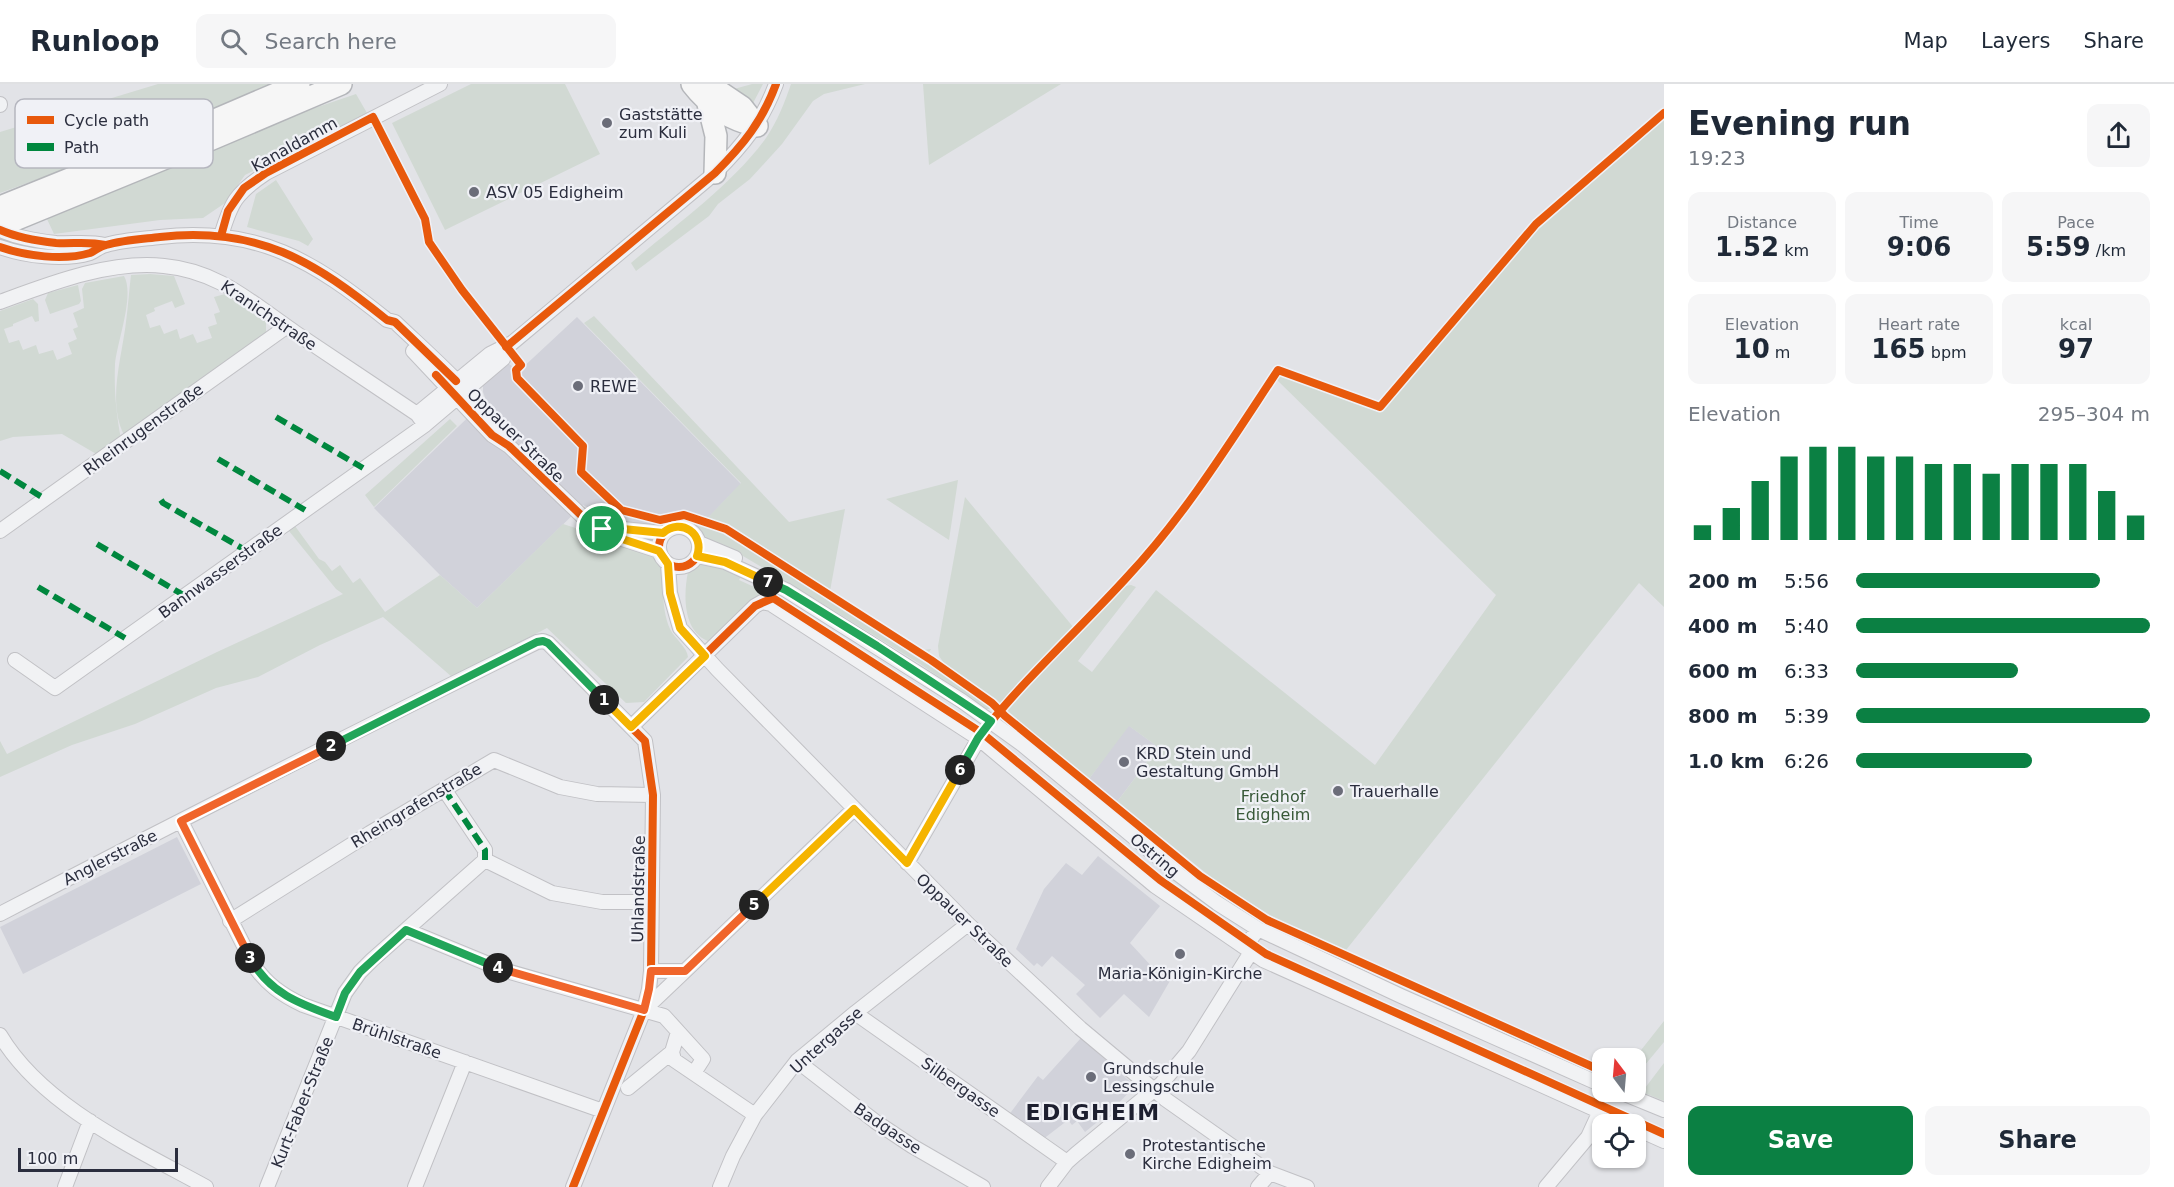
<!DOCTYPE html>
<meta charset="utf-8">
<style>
body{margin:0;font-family:"DejaVu Sans",sans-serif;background:#f6f6f7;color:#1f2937;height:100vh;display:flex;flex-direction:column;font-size:22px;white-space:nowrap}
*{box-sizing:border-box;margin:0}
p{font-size:20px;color:#747a83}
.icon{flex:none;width:33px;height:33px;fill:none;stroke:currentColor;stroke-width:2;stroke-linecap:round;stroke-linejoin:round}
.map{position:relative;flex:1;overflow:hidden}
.panel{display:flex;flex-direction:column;background:#fff;width:510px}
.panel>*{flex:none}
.needle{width:39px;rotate:344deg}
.buttons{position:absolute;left:1592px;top:964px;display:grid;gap:12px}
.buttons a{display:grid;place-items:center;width:54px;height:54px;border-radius:12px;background:#fff;box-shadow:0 2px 4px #0004;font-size:30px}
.scale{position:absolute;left:18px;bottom:15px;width:160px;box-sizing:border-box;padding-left:6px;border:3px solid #2b2e3e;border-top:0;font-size:16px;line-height:21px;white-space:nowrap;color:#2b2e3e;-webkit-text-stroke:4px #f0f1f6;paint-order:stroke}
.pin{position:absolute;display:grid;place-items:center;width:51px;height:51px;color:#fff;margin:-26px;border:3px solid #fff;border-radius:50%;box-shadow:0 2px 6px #0007}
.km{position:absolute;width:30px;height:30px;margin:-15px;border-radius:50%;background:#222;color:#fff;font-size:16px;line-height:30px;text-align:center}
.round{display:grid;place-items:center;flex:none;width:63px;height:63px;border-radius:12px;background:#f6f6f7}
.summary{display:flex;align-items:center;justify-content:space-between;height:102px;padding:0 24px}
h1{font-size:33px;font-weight:600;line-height:45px}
.stats{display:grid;grid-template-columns:repeat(3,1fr);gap:9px;height:102px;padding:6px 24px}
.stats div{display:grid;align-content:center;border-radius:12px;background:#f6f6f7;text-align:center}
.stats b{font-size:26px;font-weight:600}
.stats small{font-size:16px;font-weight:400}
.stats p{font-size:16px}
.chart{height:168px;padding:12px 24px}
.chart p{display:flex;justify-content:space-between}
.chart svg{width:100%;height:108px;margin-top:6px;stroke:#0b8043;stroke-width:6}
.cta{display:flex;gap:12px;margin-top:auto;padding:12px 24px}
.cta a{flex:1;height:69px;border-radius:12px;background:#0b8043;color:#fff;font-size:24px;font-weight:600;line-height:69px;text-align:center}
.cta a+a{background:#f6f6f7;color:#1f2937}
ul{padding:0 24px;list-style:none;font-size:20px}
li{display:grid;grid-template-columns:96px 72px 1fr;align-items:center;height:45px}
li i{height:15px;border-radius:8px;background:#0b8043}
header{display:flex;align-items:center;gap:36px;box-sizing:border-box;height:84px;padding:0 30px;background:#fff;border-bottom:2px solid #e0e1e3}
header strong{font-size:28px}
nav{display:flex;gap:33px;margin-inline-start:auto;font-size:21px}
.search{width:420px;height:54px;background:#f6f6f7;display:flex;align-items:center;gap:15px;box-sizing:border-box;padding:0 21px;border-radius:12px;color:#747a83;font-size:22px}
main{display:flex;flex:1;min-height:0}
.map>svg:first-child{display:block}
.built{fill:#d1d2da}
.green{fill:#d1d9d3}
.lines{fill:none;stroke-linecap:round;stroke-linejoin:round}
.minor-casing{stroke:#c1c1c5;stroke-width:16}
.highway-casing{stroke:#b4b6ba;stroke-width:24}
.minor{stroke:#f1f2f4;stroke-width:14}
.highway{stroke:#f6f6f6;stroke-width:21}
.quiet{stroke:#00873e;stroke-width:6;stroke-dasharray:12 6;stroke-linecap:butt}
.cycleway-casing{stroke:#f0f1f6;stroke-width:11}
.cycleway{stroke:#e8590c;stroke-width:8}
.split-1-casing{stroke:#fff;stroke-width:12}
.split-2-casing{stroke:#fff;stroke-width:12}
.split-3-casing{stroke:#fff;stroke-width:12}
.split-4-casing{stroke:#fff;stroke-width:12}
.split-5-casing{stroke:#fff;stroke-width:12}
.split-6-casing{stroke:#fff;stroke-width:12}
.split-7-casing{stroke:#fff;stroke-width:12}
.split-8-casing{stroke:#fff;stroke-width:12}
.split-1{stroke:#f5b400;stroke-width:8}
.split-2{stroke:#22a559;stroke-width:8}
.split-3{stroke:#f0652b;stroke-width:8}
.split-4{stroke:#22a559;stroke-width:8}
.split-5{stroke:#f0652b;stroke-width:8}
.split-6{stroke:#f5b400;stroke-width:8}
.split-7{stroke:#22a559;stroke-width:8}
.split-8{stroke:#f5b400;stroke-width:8}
.poi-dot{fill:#6b6d79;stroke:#f0f1f6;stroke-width:2}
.labels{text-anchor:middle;stroke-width:4.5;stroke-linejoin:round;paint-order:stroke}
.poi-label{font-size:16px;fill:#2b2e3e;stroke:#f0f1f6;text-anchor:start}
.street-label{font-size:16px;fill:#2b2e3e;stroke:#f0f1f6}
.park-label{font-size:16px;fill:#395939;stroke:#f0f1f6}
.district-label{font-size:22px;font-weight:bold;letter-spacing:1.5px;fill:#1d1f2f;stroke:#f0f1f6}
.key{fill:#f0f1f6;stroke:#b5b6bf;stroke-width:1.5}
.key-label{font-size:16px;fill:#2b2e3e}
</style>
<header>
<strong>Runloop</strong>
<div class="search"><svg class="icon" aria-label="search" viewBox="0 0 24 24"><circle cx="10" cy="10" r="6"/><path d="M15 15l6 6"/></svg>Search here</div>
<nav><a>Map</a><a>Layers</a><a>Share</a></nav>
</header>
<main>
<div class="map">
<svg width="1664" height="1103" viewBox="0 0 1664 1103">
<rect width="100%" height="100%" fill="#e2e3e7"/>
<!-- built -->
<path class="built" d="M 577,233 L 741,400 L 697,445 L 683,438 L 672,440 L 660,445 L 608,434 L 583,421 L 477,524 L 440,491 L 374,424 L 486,316 L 483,308 L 483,300 L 509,280 L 519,287 Z
M 1128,641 L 1158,663 L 1117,718 L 1089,695 Z
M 177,753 L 201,800 L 23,890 L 0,843 Z
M 1098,772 L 1160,822 L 1130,859 L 1155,886 L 1171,895 L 1149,933 L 1124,910 L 1100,934 L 1076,910 L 1085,901 L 1052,872 L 1042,883 L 1037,879 L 1034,882 L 1016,865 L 1044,805 L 1066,779 L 1082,791 Z
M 1081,954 L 1135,1002 L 1112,1026 L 1085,1048 L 1077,1037 L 1072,1041 L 1068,1036 L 1042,1056 L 1008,1032 L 1038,992 L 1043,996 Z"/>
<!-- green -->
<path class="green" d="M 158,0 L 278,0 L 172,46 L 0,109 L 0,48 Z
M 471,0 L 565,0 L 600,70 L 445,146 L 392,39 Z
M 752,0 L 763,0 L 750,25 L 727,7 Z
M 791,0 L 865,0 L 824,10 L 813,17 L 782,60 L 750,95 L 718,120 L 709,132 L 636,187 L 631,179 C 675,141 731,102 766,54 C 777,38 785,18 791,0 Z
M 923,0 L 1061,0 L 929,81 Z
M 356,10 L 367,29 L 245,91 L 225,119 L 203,134 L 160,136 L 54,150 L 47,135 L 300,29 Z
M 1664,33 L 1664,523 L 1639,499 L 1346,866 L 1278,836 L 1221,801 L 1117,718 L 1158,663 L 1129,642 L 1089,695 L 1004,626 L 1125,502 L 1131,501 L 1136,503 L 1078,577 L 1092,588 L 1156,506 L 1375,681 L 1496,511 L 1276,295 L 1280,290 L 1381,327 L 1539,143 Z
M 276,96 L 313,155 L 308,162 L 299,157 L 247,143 L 256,110 Z
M 150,190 L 174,192 L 185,220 L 175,224 L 172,217 L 154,224 L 155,227 L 146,231 L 150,244 L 160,241 L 164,250 L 177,245 L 180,255 L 193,250 L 197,259 L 212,254 L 208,243 L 217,240 L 214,230 L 220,228 L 214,213 L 225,210 L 266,238 L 266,251 L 124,351 C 107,318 122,273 126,238 C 128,223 129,207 131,191 Z
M 124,192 C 135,211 117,258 115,280 C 114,306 116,329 121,355 L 98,371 L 62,350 L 13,353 L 0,357 L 0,227 L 33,215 L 38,220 L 39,237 L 35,238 L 32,232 L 13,240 L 13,242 L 4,245 L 9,259 L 19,256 L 23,266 L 36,261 L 39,270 L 53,266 L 57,276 L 72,270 L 68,259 L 77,255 L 73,245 L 78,243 L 73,229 L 84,224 L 82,205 L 85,199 Z
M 78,201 L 81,217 L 79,220 L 50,230 L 45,216 L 48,209 Z
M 594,232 L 789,438 L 845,425 L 830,507 L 923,566 L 931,565 L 928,570 L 928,576 L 991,621 L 992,625 L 986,625 L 920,580 L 820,518 L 743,472 L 706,457 L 697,445 L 741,399 L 584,239 Z
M 450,335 L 457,342 L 374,423 L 365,411 Z
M 958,396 L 949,456 L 886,415 Z
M 965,413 L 1074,544 L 1000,621 L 946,582 L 939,572 L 938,562 Z
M 563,440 L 654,469 L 665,483 C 662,502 662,527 670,545 C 675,555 687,563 688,573 L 644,618 L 626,619 L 547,544 L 452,593 L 383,533 L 320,561 L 258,593 L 216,604 L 135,640 L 72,661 L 0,693 L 0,657 L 7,670 L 217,568 L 343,510 L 336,505 L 289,447 L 295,442 L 319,475 L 325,478 L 332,487 L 340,481 L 353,499 L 360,494 L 385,528 L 440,491 L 477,524 Z
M 706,477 L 743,489 L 739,496 L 765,508 L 763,513 L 711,558 C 683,550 683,512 688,488 Z
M 1664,937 L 1664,958 L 1640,987 L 1635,989 L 1634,975 Z
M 1664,979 L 1664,1017 L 1642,1008 Z"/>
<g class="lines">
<defs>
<path id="minor" d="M 0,20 L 0,21
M 0,146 C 18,154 37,157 56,159 C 73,160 88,157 105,161
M 221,152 C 231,118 236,109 266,89 L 440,0
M 0,163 C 26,172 63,177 90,169 C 95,167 100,162 106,161 C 123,156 143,155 160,153 C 258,142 314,177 387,236 L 395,238 C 436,277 480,314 509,362
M 0,218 C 49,200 110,176 164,182 C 219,187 252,219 296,249 C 336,276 377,303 417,330 L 425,341 L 55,604 L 15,576
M 413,267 L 492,351 L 509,362 L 583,433 L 610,451 L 659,467
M 417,330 L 490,270 L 512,259 L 715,89 C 743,61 762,38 776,0
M 425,341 L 503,275 L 506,263
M659 463a20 20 0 1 1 40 0a20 20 0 1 1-40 0Z
M 603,444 L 613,444 L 663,449
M 0,447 L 286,243
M 699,459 L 735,474
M 697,472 L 725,478 L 786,506 L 962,617 L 1023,661 L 1178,790 L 1217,819 L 1258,845 L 1401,912 L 1602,1001
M 668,480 L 670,509 L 680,544 L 717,585 L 968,840 L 1080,944 L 1165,1015 L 1270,1089 L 1307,1103
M 631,643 L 755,522 L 762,518 L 771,520 L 978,654 L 1155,802 L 1263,876 L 1630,1041
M 444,705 L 485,766 L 485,776
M 181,737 L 253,880 C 266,900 282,911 303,921 L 603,1027
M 907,779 L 982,649
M 0,830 C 178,737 357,647 537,558 L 543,557 L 548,559 L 645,657 L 653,711 L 651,887 L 649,905 L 644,926 L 573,1103
M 230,837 L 370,749 L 494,676 L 560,703 L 597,710 L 653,711
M 406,846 L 503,886 L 664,932 L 703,975 L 694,989
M 651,887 L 685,887 L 854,725
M 645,925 L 685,887
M 855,929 L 1067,1078
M 678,948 L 672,968 L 674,976 L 755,1031
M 0,951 C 42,1022 135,1064 206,1103
M 797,977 L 876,1038 L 912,1062 L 983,1103
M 628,1004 L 672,968
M 1620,1008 L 1664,1026
M 1635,1044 L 1664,1057
M 65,1103 L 90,1037
M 267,1103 L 345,909 L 360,888 L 372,876 L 485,776 L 552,809 L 602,818 L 651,818
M 415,1103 L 465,978
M 720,1103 L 733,1072 L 755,1031 L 797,977 L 855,929 L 968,840
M 1048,1103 L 1067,1078 L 1076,1070 L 1161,1000 L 1189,967 L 1251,868 L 1248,859 L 1258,845
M 1258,1103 L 1270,1089
M 1546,1103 L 1588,1053 L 1600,1027"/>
<path id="highway" d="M 692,0 C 709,22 729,36 757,42
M 708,0 L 742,23 L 757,42
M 708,20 L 716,52 L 715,89
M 0,123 L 201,42 L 299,0
M 0,142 L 212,55 L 341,0"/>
</defs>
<!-- minor casing -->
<use href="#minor" class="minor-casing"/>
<!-- highway casing -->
<use href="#highway" class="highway-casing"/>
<!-- minor -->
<use href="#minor" class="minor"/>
<!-- highway -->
<use href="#highway" class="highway"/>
<!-- quiet -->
<path class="quiet" d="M 276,333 L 363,384
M 218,375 L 305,426
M 0,387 L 45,415
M 161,416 L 163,419 L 247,467
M 97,460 L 185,512
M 38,503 L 125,554
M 444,705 L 485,766 L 485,776"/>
<defs>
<path id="cycleway" d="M 0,146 C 18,154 37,157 56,159 C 73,160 88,157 105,161
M 221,152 L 228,127 L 244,104 L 266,89 L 373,33 L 425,135 L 429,158 L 462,206 L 521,281 L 516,286 L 517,294 L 583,362 L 581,388 L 621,426 L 660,436 L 684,431 L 726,445 L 931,576 L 992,619 L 1005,632 L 1200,792 L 1267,836 L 1602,987
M 0,163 C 26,172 63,177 90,169 C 95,167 100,162 106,161 C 123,156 143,155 160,153 C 258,142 314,177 387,236 L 395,238 L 456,297
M 506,263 L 715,89 C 743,61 762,38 776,0
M 436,291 L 492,351 L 509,362 L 583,433 L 610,451 L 659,467
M659 463a20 20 0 1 1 40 0a20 20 0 1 1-40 0Z
M 668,480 L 670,509 L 680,544 L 705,572
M 982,649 C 1026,593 1080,545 1128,492 C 1186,430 1231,357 1278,286 L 1380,323 L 1536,140 L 1664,29
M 573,1103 L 644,926 L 649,905 L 651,887 L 653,711 L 645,657 L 631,643 L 755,522 L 773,514 L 982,649 L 1160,796 L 1266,870 L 1664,1050"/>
</defs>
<!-- cycleway casing -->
<use href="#cycleway" class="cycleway-casing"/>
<!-- cycleway -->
<use href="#cycleway" class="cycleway"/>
</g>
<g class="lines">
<defs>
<path id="split-1" d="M 602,445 L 610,451 L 659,467 L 668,480 L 670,509 L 680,544 L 705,572 L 631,643 L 604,616"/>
<path id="split-2" d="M 331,662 L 537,558 L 543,557 L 548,559 L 604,616"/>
<path id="split-3" d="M 250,874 L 181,737 L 331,662"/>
<path id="split-4" d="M 250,874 C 269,909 300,920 336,933 L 345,909 L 360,888 L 406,846 L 498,884"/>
<path id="split-5" d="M 498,884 L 644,926 L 649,905 L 651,887 L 685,887 L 754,821"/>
<path id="split-6" d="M 754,821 L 854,725 L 907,779 L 960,686"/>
<path id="split-7" d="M 768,498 L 786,506 L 877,562 L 991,637 L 978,654 L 960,686"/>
<path id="split-8" d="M 602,445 L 613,444 L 663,449 C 681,433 705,450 697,472 L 725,478 L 768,498"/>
</defs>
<!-- split-1 casing -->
<use href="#split-1" class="split-1-casing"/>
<!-- split-2 casing -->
<use href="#split-2" class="split-2-casing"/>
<!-- split-3 casing -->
<use href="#split-3" class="split-3-casing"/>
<!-- split-4 casing -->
<use href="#split-4" class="split-4-casing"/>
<!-- split-5 casing -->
<use href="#split-5" class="split-5-casing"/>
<!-- split-6 casing -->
<use href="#split-6" class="split-6-casing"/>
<!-- split-7 casing -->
<use href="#split-7" class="split-7-casing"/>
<!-- split-8 casing -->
<use href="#split-8" class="split-8-casing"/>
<!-- split-1 -->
<use href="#split-1" class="split-1"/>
<!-- split-2 -->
<use href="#split-2" class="split-2"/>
<!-- split-3 -->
<use href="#split-3" class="split-3"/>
<!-- split-4 -->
<use href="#split-4" class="split-4"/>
<!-- split-5 -->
<use href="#split-5" class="split-5"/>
<!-- split-6 -->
<use href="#split-6" class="split-6"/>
<!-- split-7 -->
<use href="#split-7" class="split-7"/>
<!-- split-8 -->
<use href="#split-8" class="split-8"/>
</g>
<!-- markers -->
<g class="poi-dot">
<circle cx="607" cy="39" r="6"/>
<circle cx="474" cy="108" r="6"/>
<circle cx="578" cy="302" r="6"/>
<circle cx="1124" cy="678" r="6"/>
<circle cx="1338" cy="707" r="6"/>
<circle cx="1180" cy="870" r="6"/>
<circle cx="1091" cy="993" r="6"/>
<circle cx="1130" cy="1070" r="6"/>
</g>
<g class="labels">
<!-- poi labels -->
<g class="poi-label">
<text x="619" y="36">Gaststätte<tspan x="619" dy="18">zum Kuli</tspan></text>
<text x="486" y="114">ASV 05 Edigheim</text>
<text x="590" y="308">REWE</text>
<text x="1136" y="675">KRD Stein und<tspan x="1136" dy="18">Gestaltung GmbH</tspan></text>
<text x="1350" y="713">Trauerhalle</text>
<text x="1180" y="895" text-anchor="middle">Maria-Königin-Kirche</text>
<text x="1103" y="990">Grundschule<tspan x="1103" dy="18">Lessingschule</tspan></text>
<text x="1142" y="1067">Protestantische<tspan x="1142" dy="18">Kirche Edigheim</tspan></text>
</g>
<!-- street labels -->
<g class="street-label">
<text transform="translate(294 60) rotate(-29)" y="6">Kanaldamm</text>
<text transform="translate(269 231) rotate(34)" y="6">Kranichstraße</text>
<text transform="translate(143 345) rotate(-36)" y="6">Rheinrugenstraße</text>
<text transform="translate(516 351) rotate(44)" y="6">Oppauer Straße</text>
<text transform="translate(220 487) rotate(-36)" y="6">Bannwasserstraße</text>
<text transform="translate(416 721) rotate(-31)" y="6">Rheingrafenstraße</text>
<text transform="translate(1155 771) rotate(40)" y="6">Ostring</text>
<text transform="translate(110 773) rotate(-27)" y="6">Anglerstraße</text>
<text transform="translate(638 805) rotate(-89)" y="6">Uhlandstraße</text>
<text transform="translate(965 836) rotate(44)" y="6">Oppauer Straße</text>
<text transform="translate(397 954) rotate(19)" y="6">Brühlstraße</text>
<text transform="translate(826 956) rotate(-42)" y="6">Untergasse</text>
<text transform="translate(961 1003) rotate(35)" y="6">Silbergasse</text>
<text transform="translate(302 1018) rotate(-68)" y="6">Kurt-Faber-Straße</text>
<text transform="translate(888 1044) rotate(34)" y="6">Badgasse</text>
</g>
<!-- park labels -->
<g class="park-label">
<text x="1273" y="718">Friedhof<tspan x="1273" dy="18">Edigheim</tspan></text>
</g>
<!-- district labels -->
<g class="district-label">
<text x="1093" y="1036">EDIGHEIM</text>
</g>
</g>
<!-- legend -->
<rect x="15" y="15" width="198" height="69" rx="9" class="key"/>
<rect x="27" y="32" width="27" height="8" fill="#e8590c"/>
<rect x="27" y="59" width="27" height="8" fill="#00873e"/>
<g class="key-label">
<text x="64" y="42">Cycle path</text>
<text x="64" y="69">Path</text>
</g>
</svg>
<div class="buttons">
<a><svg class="needle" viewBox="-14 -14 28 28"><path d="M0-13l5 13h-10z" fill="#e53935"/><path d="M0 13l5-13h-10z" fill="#747a83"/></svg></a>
<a><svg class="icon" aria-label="locate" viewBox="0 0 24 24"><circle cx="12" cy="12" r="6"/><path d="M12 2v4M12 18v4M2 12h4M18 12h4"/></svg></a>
</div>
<div class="scale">100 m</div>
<div class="pin" style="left:602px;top:445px;background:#1e9e55"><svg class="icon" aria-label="arrive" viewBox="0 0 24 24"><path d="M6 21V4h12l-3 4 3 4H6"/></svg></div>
<b class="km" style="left:604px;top:616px">1</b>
<b class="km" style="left:331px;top:662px">2</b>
<b class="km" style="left:250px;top:874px">3</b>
<b class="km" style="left:498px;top:884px">4</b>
<b class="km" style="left:754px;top:821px">5</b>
<b class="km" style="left:960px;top:686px">6</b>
<b class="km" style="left:768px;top:498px">7</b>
</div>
<section class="panel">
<div class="summary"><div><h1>Evening run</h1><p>19:23</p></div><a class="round"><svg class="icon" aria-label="share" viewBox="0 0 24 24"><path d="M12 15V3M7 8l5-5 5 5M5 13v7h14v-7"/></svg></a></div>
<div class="stats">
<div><p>Distance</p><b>1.52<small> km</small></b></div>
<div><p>Time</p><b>9:06</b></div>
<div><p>Pace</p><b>5:59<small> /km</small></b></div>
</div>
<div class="stats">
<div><p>Elevation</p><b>10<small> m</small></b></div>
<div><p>Heart rate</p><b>165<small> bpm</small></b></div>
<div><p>kcal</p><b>97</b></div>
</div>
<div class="chart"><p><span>Elevation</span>295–304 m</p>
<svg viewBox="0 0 160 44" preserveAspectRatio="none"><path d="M5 44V38M15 44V31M25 44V20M35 44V10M45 44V6M55 44V6M65 44V10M75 44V10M85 44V13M95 44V13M105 44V17M115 44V13M125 44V13M135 44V13M145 44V24M155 44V34"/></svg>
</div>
<ul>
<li><b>200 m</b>5:56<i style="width:83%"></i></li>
<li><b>400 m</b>5:40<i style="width:100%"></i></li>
<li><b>600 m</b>6:33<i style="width:55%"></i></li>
<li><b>800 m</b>5:39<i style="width:100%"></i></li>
<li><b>1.0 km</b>6:26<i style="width:60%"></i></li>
</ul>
<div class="cta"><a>Save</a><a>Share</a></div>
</section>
</main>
